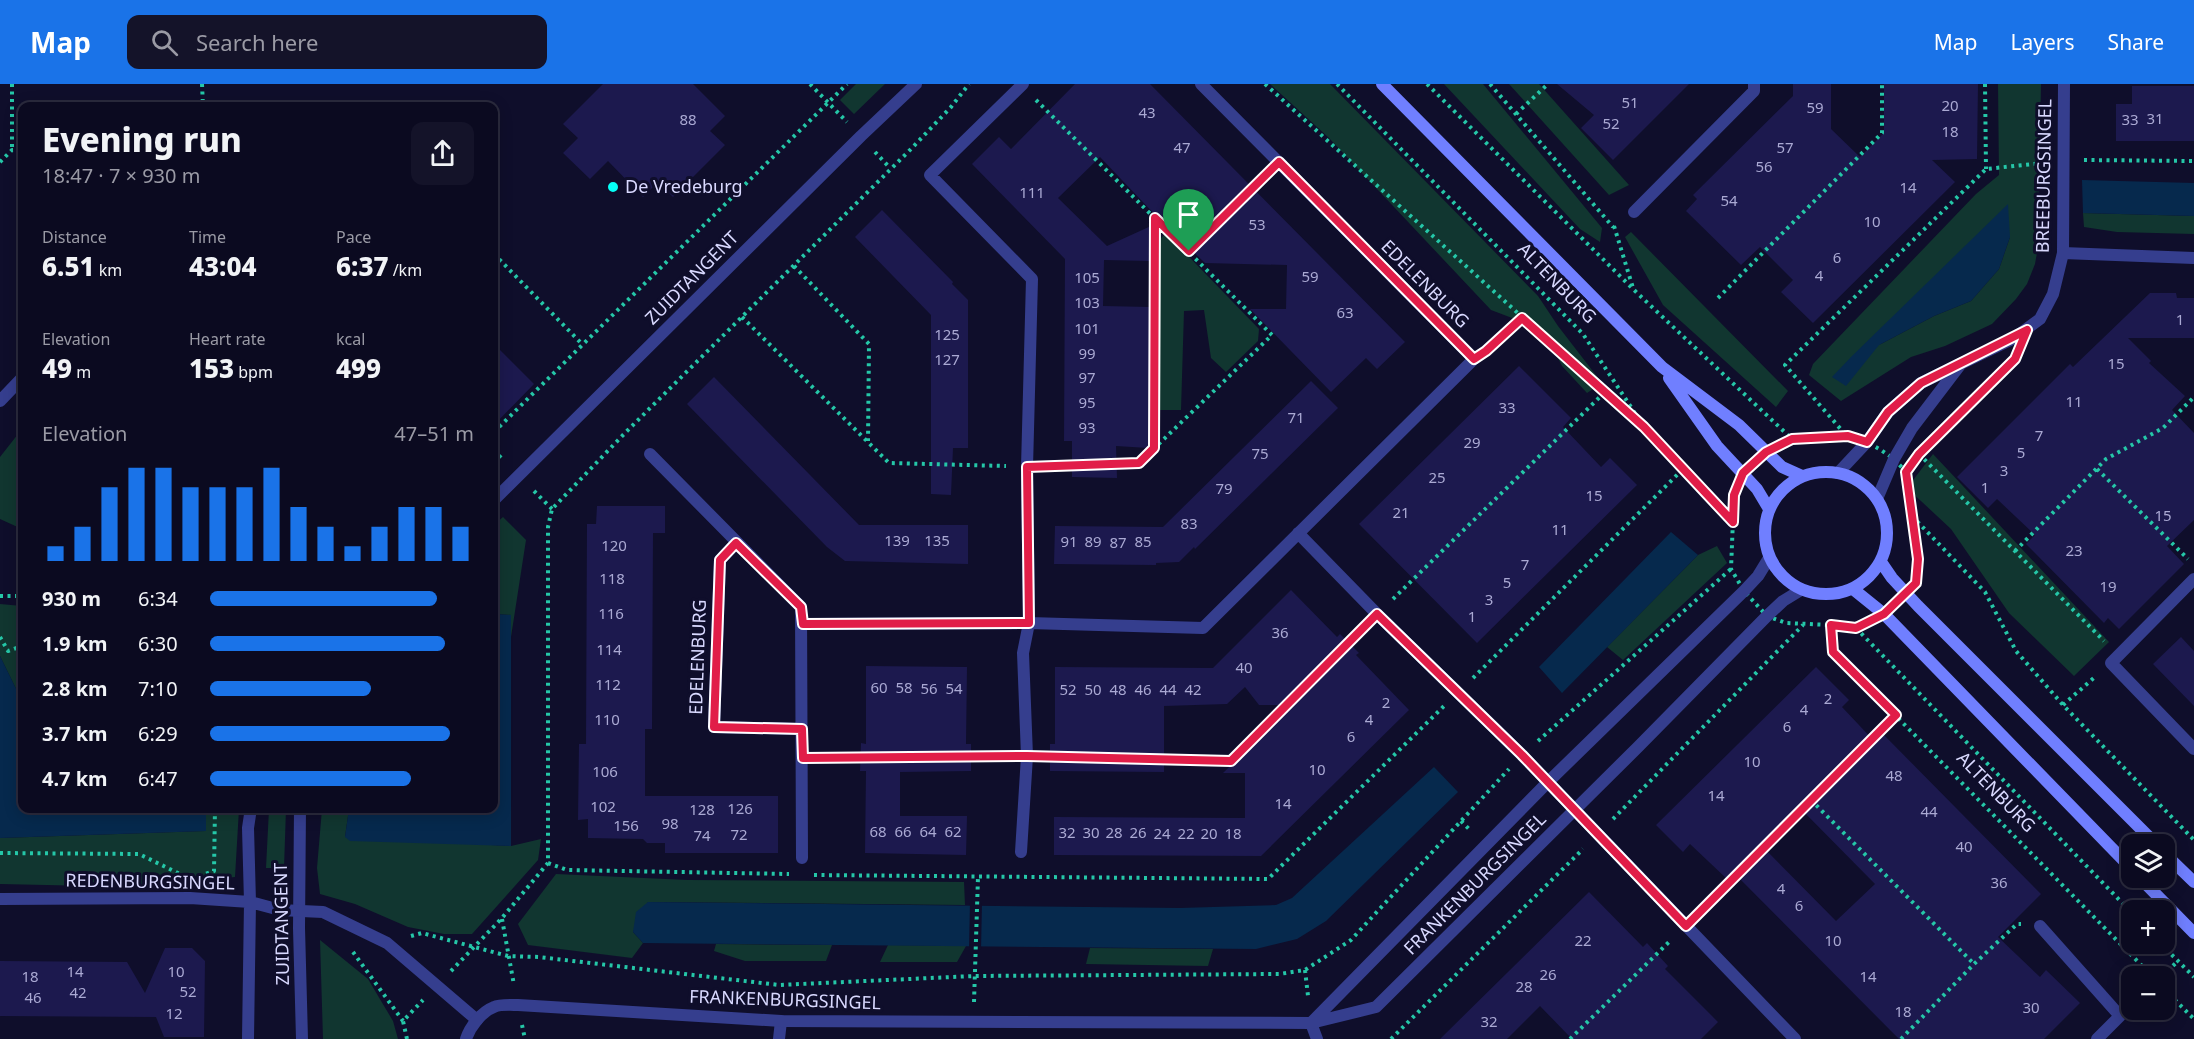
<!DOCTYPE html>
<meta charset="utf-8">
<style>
body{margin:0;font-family:"Noto Sans",sans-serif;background:#141329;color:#f1f3f6;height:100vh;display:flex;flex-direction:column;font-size:22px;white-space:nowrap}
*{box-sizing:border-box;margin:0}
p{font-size:20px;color:#9a9aa5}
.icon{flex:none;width:33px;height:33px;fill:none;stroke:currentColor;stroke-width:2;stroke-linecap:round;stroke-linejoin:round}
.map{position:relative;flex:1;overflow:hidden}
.panel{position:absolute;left:18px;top:18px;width:480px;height:711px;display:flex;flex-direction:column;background:#0b0a20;border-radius:12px;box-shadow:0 3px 15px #0003,0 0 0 2px #2b2b3e}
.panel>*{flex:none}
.fabs{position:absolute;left:2121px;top:750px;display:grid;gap:12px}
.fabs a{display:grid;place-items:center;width:54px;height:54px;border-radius:12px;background:#0b0a20;box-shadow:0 3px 15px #0003,0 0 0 2px #2b2b3e;font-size:30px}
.pin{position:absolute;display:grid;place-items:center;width:51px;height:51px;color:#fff;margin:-62px -26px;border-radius:50% 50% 50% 0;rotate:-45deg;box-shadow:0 0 6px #0007}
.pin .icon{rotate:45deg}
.round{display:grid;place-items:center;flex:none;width:63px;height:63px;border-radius:12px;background:#141329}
.summary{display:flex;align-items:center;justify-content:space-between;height:102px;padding:0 24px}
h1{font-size:33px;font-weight:800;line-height:45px}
.metrics{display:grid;grid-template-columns:repeat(3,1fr);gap:9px;height:102px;padding:6px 24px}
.metrics div{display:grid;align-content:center}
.metrics b{font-size:26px;font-weight:800}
.metrics small{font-size:16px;font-weight:400}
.metrics p{font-size:16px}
.chart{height:168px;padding:12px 24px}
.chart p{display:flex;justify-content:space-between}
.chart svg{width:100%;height:108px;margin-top:6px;stroke:#1a73e8;stroke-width:6}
ul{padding:0 24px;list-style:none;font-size:20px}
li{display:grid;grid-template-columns:96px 72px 1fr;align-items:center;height:45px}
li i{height:15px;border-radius:8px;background:#1a73e8}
header{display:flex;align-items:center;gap:36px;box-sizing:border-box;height:84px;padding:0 30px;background:#1a73e8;color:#fff}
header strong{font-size:28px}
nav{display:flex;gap:33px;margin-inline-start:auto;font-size:21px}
.search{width:420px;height:54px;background:#141329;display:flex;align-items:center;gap:15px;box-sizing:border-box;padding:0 21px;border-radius:12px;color:#9a9aa5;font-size:22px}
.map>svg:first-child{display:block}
.green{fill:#113630;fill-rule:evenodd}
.water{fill:#06294d}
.pier{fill:#0f0e2b}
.building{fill:#1c194e;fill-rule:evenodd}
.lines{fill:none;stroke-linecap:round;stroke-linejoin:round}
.path{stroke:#25c7a8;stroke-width:4;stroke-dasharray:3 4.5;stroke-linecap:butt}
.service{stroke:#353e8e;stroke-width:12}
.minor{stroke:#353e8e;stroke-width:12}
.tertiary{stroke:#353e8e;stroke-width:12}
.secondary{stroke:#707fff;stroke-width:12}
.route-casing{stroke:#fff;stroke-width:12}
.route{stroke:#e11d48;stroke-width:8}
.poi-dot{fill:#05fff7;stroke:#0f0e2b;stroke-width:2}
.labels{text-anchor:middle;stroke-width:6;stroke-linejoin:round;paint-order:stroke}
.number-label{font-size:15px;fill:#aaa9d3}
.street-label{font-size:18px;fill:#d9d9ff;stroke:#0f0e2b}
.poi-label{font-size:18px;fill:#d9d9ff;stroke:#0f0e2b;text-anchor:start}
</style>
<header>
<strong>Map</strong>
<div class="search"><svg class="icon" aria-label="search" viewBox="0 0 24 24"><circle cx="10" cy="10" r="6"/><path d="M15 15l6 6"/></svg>Search here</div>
<nav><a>Map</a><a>Layers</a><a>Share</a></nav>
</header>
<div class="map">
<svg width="2194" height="955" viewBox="0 0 2194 955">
<rect width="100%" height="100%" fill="#0f0e2b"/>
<!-- green -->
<path class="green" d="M 856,0 L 885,0 L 854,30 L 840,16 Z
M 1270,0 L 1330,0 L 1538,212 L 1558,242 L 1602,299 L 1587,309 L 1562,282 L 1544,246 L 1491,226 L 1329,54 Z
M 1444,0 L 1483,0 L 1602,144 L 1600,158 L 1580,145 Z
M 1509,0 L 1539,0 L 1629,101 L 1609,111 Z
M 1998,0 L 2041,0 L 2038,163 L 2035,180 L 2027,200 L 2016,215 L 1992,240 L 1945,262 L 1911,273 L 1841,317 L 1809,291 L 1813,280 L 1976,110 L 1999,91 ZM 2010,153 L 1999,185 L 1971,217 L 1934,232 L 1879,261 Z
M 2083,129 L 2194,132 L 2194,150 L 2117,148 L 2084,143 Z
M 1631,148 L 1788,307 L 1776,323 L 1663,221 L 1625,153 Z
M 1166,149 L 1259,245 L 1258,257 L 1226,288 L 1211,274 L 1204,226 L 1184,227 L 1181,326 L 1158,326 L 1160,155 Z
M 22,345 L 22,445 L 0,435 L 0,373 Z
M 1933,370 L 2109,558 L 2074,592 L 2009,529 L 1951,445 L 1907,404 Z
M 503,433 L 526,456 L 511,553 L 511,531 L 494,530 L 494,441 Z
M 1717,462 L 1727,479 L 1623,576 L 1607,563 L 1698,471 Z
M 0,520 L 22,522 L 22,617 L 0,572 Z
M 206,725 L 239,725 L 235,793 L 138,803 L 0,800 L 0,754 L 205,747 Z
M 269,725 L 286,725 L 284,784 L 266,784 Z
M 322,725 L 349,725 L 345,753 L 511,762 L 541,755 L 538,776 L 472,850 L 444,850 L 408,843 L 355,820 L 320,810 L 317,784 Z
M 556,790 L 688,796 L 964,798 L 965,821 L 648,818 L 633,848 L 643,859 L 632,874 L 528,861 L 518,840 Z
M 320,856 L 368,895 L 393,937 L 398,955 L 323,955 Z
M 716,860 L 832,861 L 826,877 L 745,877 L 714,867 Z
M 888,861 L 966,862 L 957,878 L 880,878 Z
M 1090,864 L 1213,865 L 1208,882 L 1086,880 Z"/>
<!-- water -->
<path class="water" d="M 2082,96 L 2194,99 L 2194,132 L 2083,129 Z
M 2008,120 L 2010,153 L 1999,185 L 1971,217 L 1934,232 L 1879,261 L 1846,302 L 1832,293 L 1851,273 Z
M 1671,448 L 1698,471 L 1562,609 L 1539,583 Z
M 494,530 L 511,531 L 511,762 L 350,757 L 345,753 L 349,725 L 494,724 Z
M 0,572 L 22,617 L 22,724 L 206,725 L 206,747 L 0,754 Z
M 1434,683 L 1458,708 L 1326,837 L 1297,855 L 1256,865 L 643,859 L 633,848 L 636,828 L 648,818 L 1180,824 L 1276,821 L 1292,814 Z"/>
<!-- pier -->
<path class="pier" d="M 970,818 L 982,818 L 981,866 L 969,865 Z"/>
<!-- building -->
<path class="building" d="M 603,0 L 693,0 L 725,32 L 710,47 L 725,61 L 673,113 L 658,98 L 643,113 L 608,77 L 590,95 L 563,69 L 578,54 L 563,40 Z
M 1075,0 L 1150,0 L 1405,258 L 1377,285 L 1366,274 L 1331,308 L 1250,225 L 1286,225 L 1287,181 L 1205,179 L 1161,137 L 1100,73 L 1058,114 L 1107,162 L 1151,142 L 1150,177 L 1104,176 L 1103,222 L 1150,223 L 1148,364 L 1116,362 L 1117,394 L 1072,393 L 1072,357 L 1064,357 L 1065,175 L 972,80 L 999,53 L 1011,65 Z
M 1557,0 L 1689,0 L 1613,76 L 1581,44 L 1594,31 Z
M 1793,0 L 1831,0 L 1831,45 L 1860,73 L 1884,49 L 1884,0 L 1978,0 L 1977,75 L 1932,76 L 1955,98 L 1813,239 L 1781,208 L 1793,196 L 1760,163 L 1741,181 L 1686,127 L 1697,115 L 1693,111 L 1793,12 Z
M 2132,2 L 2194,2 L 2194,57 L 2116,57 L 2116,20 L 2132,20 Z
M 882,126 L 953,198 L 952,200 L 968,216 L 968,364 L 953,364 L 951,411 L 931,410 L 931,231 L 855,153 Z
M 2150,209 L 2176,209 L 2177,214 L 2194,214 L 2194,254 L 2128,254 L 2151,277 L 2149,279 L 2185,312 L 2172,326 L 2194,349 L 2194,436 L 2167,462 L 2184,480 L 2119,545 L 2108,534 L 2104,539 L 2026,460 L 2035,451 L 1997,415 L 1988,424 L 1957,393 L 2070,280 L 2073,283 Z
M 494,260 L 534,300 L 494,341 Z
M 1519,282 L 1571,334 L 1563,343 L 1601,383 L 1610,374 L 1637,401 L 1477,559 L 1359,440 Z
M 714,293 L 859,441 L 968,441 L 968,480 L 845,477 L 827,463 L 687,320 Z
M 1311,297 L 1338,324 L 1195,465 L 1194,463 L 1179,478 L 1156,479 L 1156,481 L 1054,480 L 1055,442 L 1163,443 Z
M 597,422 L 665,422 L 665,449 L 653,449 L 652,645 L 645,645 L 645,712 L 778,712 L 778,769 L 665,769 L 665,759 L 647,759 L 643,755 L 588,754 L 588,735 L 578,736 L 579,660 L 586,660 L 587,440 L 596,440 Z
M 1291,506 L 1337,553 L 1340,550 L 1359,569 L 1356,571 L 1409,626 L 1261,772 L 1054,771 L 1054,733 L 1245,734 L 1245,689 L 1223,689 L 1293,621 L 1259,621 L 1245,603 L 1227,620 L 1164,622 L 1164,688 L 1050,687 L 1050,660 L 1055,660 L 1055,583 L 1213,584 Z
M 2181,553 L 2194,567 L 2194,622 L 2153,580 Z
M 866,582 L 967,583 L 966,660 L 971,660 L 971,687 L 900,688 L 900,732 L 967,732 L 966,771 L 865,769 L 866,687 L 860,687 L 861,659 L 866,660 Z
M 1816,583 L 1849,616 L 1842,623 L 1875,658 L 1883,650 L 2041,810 L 1998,853 L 2040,893 L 2046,886 L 2080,919 L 2044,955 L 1899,955 L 1733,788 L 1727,795 L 1690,760 L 1683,768 L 1656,741 ZM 1799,723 L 1875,800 L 1836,837 L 1761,761 Z
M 1589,808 L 1643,863 L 1647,859 L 1668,882 L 1665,885 L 1718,938 L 1701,955 L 1572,955 L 1540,922 L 1507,955 L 1440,955 Z
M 165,864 L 192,864 L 205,877 L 204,953 L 164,953 L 156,933 L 0,932 L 0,877 L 127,878 L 145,909 Z"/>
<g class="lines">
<!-- path -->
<path class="path" d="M 12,0 L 12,66
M 202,0 L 203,22
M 810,0 L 847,38
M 1265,0 L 1638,338
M 1337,0 L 1583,250 L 1644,343 L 1733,438
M 1427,0 L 1634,206 L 1792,355
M 1490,0 L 1613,143
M 1985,0 L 1986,85
M 1036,16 L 1272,251 L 1139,379 L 1049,382
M 1516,30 L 1548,0
M 875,68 L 890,84
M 2084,76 L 2194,77
M 0,78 L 12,66 L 22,66
M 1614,142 L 1633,204
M 1189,167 L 1263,94
M 494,170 L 583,261
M 794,182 L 869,260 L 868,357
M 1718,214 L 1882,49 L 1882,0
M 742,233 L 889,379 L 1006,382
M 1491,262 L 1522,234
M 494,348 L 847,0
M 1845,350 L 1785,281 L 1986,85 L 2043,79
M 1848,352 L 1867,358 L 1881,366 L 1894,375 L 1906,388 L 1918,475 L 1915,499 L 1884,530 L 1856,544 L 1831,541 L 1786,539 L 1767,532 L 1744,507 L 1731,485 L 1734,411 L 1743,389 L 1766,368 L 1778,361 L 1792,355 Z
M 1935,353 L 2007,283
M 1154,364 L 1155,134
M 494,366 L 503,376
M 1919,370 L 2104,557
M 494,382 L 498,371
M 2097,385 L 2188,475
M 534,407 L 552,425
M 1912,432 L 1985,508 L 2016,567 L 2063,621 L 2194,756
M 2015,467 L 2106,375 L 2163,344 L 2194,313
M 0,512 L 22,512
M 1393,515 L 1605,308
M 1831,541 L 1833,568 L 2152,892
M 1856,544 L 2132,829
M 0,553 L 8,567 L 22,562
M 1473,594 L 1683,385
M 2063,621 L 2096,592
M 1538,657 L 1731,485
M 1046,672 L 1231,677 L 1362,546
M 821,673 L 1006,672
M 1811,716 L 1974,880
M 1613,735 L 1803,541
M 1461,737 L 1471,747
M 0,769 L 139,770 L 182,791
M 548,779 L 567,786 L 789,790
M 814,791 L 1268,795 L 1444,622
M 199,792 L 214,787 L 215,724
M 1701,826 L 1896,631
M 502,835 L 514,901
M 411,852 L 422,849 L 508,872 L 539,873 L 779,901 L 974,892 L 1279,890 L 1305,886 L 1351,856 L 1509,685
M 2161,860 L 2194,893
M 353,868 L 403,937
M 1305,886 L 1308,912
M 451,887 L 502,834 L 548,779 L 548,443 L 552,425 L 625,349 L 912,64 L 951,23 L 969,0
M 2162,892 L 2178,877
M 2164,905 L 2194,935
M 974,918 L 978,793
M 522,941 L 525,955
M 407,955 L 403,937 L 423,916
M 1391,955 L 1583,765
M 1570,955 L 1670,857
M 1901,955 L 1974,880 L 2017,840 L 2021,840"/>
<!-- service -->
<path class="service" d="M 494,416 L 861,52 L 916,0
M 300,724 L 299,844 L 302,955"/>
<!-- minor -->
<path class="minor" d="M 1634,128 L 1754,7 L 1754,0
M 2063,169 L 2194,174
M 0,317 L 22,294
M 650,370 L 801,523 L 802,774
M 1838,389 L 1867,358 L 1888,328 L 1921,299 L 2014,254 L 2040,235 L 2053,210 L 2063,169 L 2064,0
M 1877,415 L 1894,375 L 1912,344 L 1960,281
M 1298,449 L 1377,530 L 1522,671 L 1795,955
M 736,459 L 720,476 L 714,643 L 802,645
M 2194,495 L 2111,579 L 2194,665
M 803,540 L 1029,539 L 1203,544 L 1474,275 L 1201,0
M 1021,768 L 1027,672 L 1023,569 L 1029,539 L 1027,383 L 1032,195 L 930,91 L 1023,0
M 0,815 L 190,814 L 250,818 L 280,826 L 323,828 L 387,859 L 477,936
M 2040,842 L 2120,932 L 2097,955
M 1311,939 L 1317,955
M 248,955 L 250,818 L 248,744 L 251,724
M 779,955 L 781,937"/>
<!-- tertiary -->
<path class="tertiary" d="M 1312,938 L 1547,699 L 1744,507 L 1758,492 L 1769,474
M 466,955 C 470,943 481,928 494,923 C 500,920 511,921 518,921 L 781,937 L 1311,939 L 1376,923 L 1638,663 L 1767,532 L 1783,517 L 1801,506"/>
<!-- secondary -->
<path class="secondary" d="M 1382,0 L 1662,283 L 1739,341 L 1782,383 L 1802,392
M 1669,294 L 1717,362 L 1757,405 L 1769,425
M1765 449a61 61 0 1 1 122 0a61 61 0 1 1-122 0Z
M 1881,478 L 1892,494 L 1918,522 L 2156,760
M 1853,505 L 1884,530 L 2132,785
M 2164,769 L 2194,798
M 2140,794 L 2194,849"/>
</g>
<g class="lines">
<defs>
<path id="route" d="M 1279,78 L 1474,275 L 1486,267 L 1522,234 L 1644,343 L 1733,438 L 1734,411 L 1743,389 L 1766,368 L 1792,355 L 1848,352 L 1867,358 L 1888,328 L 1921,299 L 2027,246 L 2015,275 L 1919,370 L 1906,388 L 1918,475 L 1916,499 L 1884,530 L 1856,544 L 1831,541 L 1833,568 L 1896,631 L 1686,842 L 1522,671 L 1377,530 L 1231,677 L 1027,672 L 803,674 L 802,645 L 714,643 L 720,476 L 736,459 L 801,523 L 803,540 L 1029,539 L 1027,383 L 1139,379 L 1154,364 L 1155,134 L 1189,167 Z"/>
</defs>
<!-- route casing -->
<use href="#route" class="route-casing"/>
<!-- route -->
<use href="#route" class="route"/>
</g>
<!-- markers -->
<circle class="poi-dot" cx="613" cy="103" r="6"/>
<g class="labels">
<!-- number labels -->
<g class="number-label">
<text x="1630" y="24">51</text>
<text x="1950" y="27">20</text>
<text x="1815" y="29">59</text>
<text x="1147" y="34">43</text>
<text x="2155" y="40">31</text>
<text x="688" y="41">88</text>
<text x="2130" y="41">33</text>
<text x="1611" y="45">52</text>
<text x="1950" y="53">18</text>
<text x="1182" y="69">47</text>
<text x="1785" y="69">57</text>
<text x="1764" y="88">56</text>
<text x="1908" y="109">14</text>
<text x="1032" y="114">111</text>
<text x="1729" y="122">54</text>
<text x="1872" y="143">10</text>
<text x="1257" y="146">53</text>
<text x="1837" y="179">6</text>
<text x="1819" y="197">4</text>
<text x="1310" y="198">59</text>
<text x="1087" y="199">105</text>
<text x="1087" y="224">103</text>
<text x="1345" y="234">63</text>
<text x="2180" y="241">1</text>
<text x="1087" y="250">101</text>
<text x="947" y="256">125</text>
<text x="1087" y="275">99</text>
<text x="947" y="281">127</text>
<text x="2116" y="285">15</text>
<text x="1087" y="299">97</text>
<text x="2074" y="323">11</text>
<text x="1087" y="324">95</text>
<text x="1507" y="329">33</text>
<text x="1296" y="339">71</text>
<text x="1087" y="349">93</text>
<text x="2039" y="357">7</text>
<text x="1472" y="364">29</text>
<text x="2021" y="374">5</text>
<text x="1260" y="375">75</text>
<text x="2004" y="392">3</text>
<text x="1437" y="399">25</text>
<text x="1985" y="409">1</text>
<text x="1224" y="410">79</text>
<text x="1594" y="417">15</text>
<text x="1401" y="434">21</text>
<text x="2163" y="437">15</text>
<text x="1189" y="445">83</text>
<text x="1560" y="451">11</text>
<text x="897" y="462">139</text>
<text x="937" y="462">135</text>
<text x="1069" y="463">91</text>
<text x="1093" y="463">89</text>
<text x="1143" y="463">85</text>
<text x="1118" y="464">87</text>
<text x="614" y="467">120</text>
<text x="2074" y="472">23</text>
<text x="1525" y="486">7</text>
<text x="612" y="500">118</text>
<text x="1507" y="504">5</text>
<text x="2108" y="508">19</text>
<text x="1489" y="521">3</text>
<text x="611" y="535">116</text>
<text x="1472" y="538">1</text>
<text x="1280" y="554">36</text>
<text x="609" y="571">114</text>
<text x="1244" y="589">40</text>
<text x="608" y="606">112</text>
<text x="879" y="609">60</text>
<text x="904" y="609">58</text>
<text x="929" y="610">56</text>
<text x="954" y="610">54</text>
<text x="1068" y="611">52</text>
<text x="1093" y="611">50</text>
<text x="1118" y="611">48</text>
<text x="1143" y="611">46</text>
<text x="1168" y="611">44</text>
<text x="1193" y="611">42</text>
<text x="1828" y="620">2</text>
<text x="1386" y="624">2</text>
<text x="1804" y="631">4</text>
<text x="607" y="641">110</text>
<text x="1369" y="641">4</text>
<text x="1787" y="648">6</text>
<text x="1351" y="658">6</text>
<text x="1752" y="683">10</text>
<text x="1317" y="691">10</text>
<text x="605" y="693">106</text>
<text x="1894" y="697">48</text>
<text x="1716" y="717">14</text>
<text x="1283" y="725">14</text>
<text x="603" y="728">102</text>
<text x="740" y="730">126</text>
<text x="702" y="731">128</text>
<text x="1929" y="733">44</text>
<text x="670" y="745">98</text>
<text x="626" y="747">156</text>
<text x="878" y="753">68</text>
<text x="903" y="753">66</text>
<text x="928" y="753">64</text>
<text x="953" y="753">62</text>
<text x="1067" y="754">32</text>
<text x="1091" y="754">30</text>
<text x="1114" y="754">28</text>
<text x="1138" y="754">26</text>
<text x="1162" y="755">24</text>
<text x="1186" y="755">22</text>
<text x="1209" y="755">20</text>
<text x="1233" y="755">18</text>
<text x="739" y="756">72</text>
<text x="702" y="757">74</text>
<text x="1964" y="768">40</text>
<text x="1999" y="804">36</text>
<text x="1781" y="810">4</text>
<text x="1799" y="827">6</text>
<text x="1583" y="862">22</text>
<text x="1833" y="862">10</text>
<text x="75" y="893">14</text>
<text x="176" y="893">10</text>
<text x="1548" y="896">26</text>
<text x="30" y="898">18</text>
<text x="1868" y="898">14</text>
<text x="1524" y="908">28</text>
<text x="188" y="913">52</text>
<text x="78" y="914">42</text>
<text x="33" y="919">46</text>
<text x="2031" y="929">30</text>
<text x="1903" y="933">18</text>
<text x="174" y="935">12</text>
<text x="1489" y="943">32</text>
</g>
<!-- street labels -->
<g class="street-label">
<text transform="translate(2044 92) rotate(-89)" y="6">BREEBURGSINGEL</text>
<text transform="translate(692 194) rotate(-45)" y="6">ZUIDTANGENT</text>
<text transform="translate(1557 199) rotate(46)" y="6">ALTENBURG</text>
<text transform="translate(1425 200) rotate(45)" y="6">EDELENBURG</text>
<text transform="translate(698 573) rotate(-88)" y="6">EDELENBURG</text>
<text transform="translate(1996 708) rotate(46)" y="6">ALTENBURG</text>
<text transform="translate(150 798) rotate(1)" y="6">REDENBURGSINGEL</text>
<text transform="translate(1475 800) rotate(-45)" y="6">FRANKENBURGSINGEL</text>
<text transform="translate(282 840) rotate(-91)" y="6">ZUIDTANGENT</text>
<text transform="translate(785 916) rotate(2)" y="6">FRANKENBURGSINGEL</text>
</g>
<!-- poi labels -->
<g class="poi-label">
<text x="625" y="109">De Vredeburg</text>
</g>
</g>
</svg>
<div class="fabs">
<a><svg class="icon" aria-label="layers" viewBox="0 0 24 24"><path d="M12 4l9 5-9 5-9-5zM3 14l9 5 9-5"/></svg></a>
<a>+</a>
<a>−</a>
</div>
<div class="pin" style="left:1189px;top:167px;background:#1e9e55"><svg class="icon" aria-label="arrive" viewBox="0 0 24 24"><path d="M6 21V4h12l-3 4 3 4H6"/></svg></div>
<section class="panel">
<div class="summary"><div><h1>Evening run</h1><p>18:47 · 7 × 930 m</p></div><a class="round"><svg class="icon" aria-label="share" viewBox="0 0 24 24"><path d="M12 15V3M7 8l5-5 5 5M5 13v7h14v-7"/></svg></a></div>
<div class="metrics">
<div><p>Distance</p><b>6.51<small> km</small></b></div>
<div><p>Time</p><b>43:04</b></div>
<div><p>Pace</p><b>6:37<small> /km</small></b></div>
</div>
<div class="metrics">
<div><p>Elevation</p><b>49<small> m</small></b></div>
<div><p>Heart rate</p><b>153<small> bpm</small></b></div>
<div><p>kcal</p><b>499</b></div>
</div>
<div class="chart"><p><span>Elevation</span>47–51 m</p>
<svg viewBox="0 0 160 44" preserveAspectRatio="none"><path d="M5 44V38M15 44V30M25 44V14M35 44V6M45 44V6M55 44V14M65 44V14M75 44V14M85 44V6M95 44V22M105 44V30M115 44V38M125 44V30M135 44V22M145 44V22M155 44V30"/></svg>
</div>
<ul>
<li><b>930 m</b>6:34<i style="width:86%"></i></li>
<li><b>1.9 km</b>6:30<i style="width:89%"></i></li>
<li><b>2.8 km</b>7:10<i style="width:61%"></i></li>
<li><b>3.7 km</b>6:29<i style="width:91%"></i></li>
<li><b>4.7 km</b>6:47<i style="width:76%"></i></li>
</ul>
</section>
</div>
